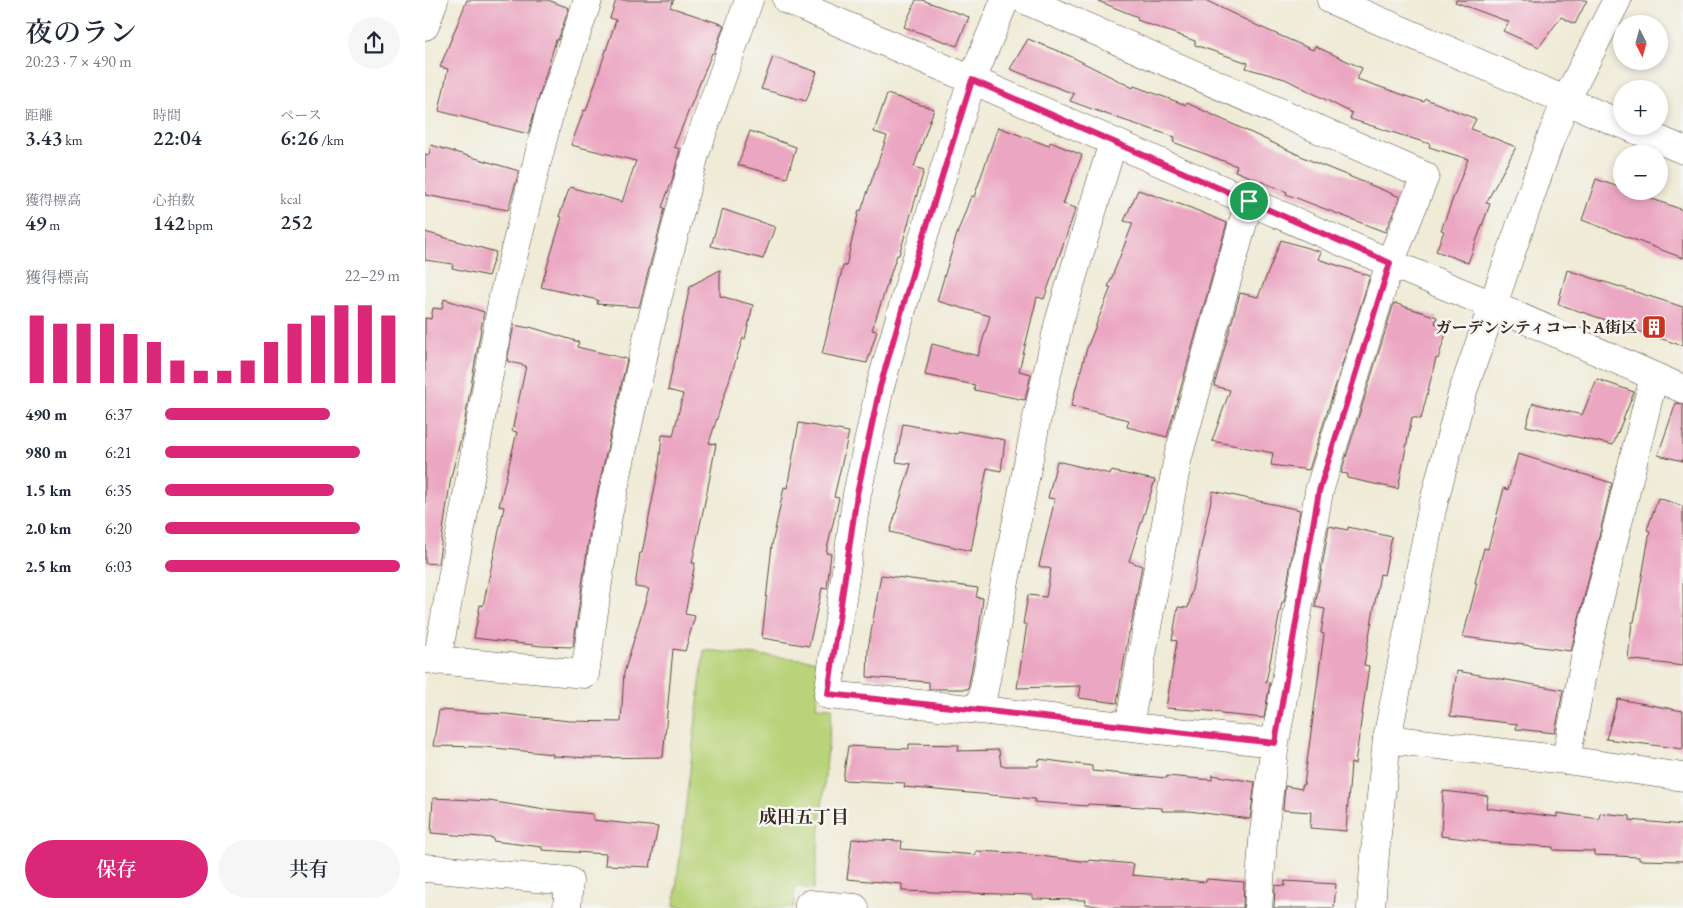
<!DOCTYPE html>
<html lang="ja">
<meta charset="utf-8">
<style>
body{margin:0;font-family:"EB Garamond","Noto Serif JP",serif;background:#f6f6f7;color:#1f2937;height:100vh;display:flex;flex-direction:column;font-size:19px;white-space:nowrap}
*{box-sizing:border-box;margin:0}
p{font-size:16px;color:#747a83}
.icon{flex:none;width:28px;height:28px;fill:none;stroke:currentColor;stroke-width:2;stroke-linecap:round;stroke-linejoin:round}
.map{position:relative;flex:1;overflow:hidden}
.panel{display:flex;flex-direction:column;background:#fff;width:425px}
.panel>*{flex:none}
.needle{width:32px;rotate:174deg}
.tools{position:absolute;left:1188px;top:15px;display:grid;gap:10px}
.tools a{display:grid;place-items:center;width:55px;height:55px;border-radius:50%;background:#fff;box-shadow:0 2px 8px #0003;font-size:25px}
.pin{position:absolute;display:grid;place-items:center;width:42px;height:42px;color:#fff;margin:-21px;border:2px solid #fff;border-radius:50%;box-shadow:0 1px 5px #0007}
.round{display:grid;place-items:center;flex:none;width:52px;height:52px;border-radius:26px;background:#f6f6f7}
.headline{display:flex;align-items:center;justify-content:space-between;height:85px;padding:0 25px}
h1{font-size:28px;font-weight:600;line-height:38px}
.figures{display:grid;grid-template-columns:repeat(3,1fr);gap:8px;height:85px;padding:5px 25px}
.figures div{display:grid;align-content:center}
.figures b{font-size:21px;font-weight:600}
.figures small{font-size:14px;font-weight:400}
.figures p{font-size:14px}
.chart{height:140px;padding:10px 25px}
.chart p{display:flex;justify-content:space-between}
.chart svg{width:100%;height:90px;margin-top:5px;stroke:#db2777;stroke-width:6}
.button{display:flex;gap:10px;margin-top:auto;padding:10px 25px}
.button a{flex:1;height:58px;border-radius:30px;background:#db2777;color:#fff;font-size:20px;font-weight:600;line-height:58px;text-align:center}
.button a+a{background:#f6f6f7;color:#1f2937}
ul{padding:0 25px;list-style:none;font-size:16px}
li{display:grid;grid-template-columns:80px 60px 1fr;align-items:center;height:38px}
li i{height:12px;border-radius:6px;background:#db2777}
main{display:flex;flex:1;min-height:0}
.map>svg:first-child{display:block}
.green{fill:#b8d379;stroke:#7a7e4c}
.building{fill:#eba6c1}
.lines{fill:none;stroke-linecap:round;stroke-linejoin:round}
.street-casing{stroke:#56473a;stroke-width:29}
.secondary-casing{stroke:#56473a;stroke-width:29}
.street{stroke:#fff;stroke-width:28}
.secondary{stroke:#fff;stroke-width:28}
.route-casing{stroke:#fff;stroke-width:10}
.route{stroke:#db2777;stroke-width:6}
.labels{text-anchor:middle;stroke-width:5;stroke-linejoin:round;paint-order:stroke}
.poi-label{font-size:16px;font-weight:bold;fill:#3b2a1e;stroke:#f6f6f2;text-anchor:end}
.neighbourhood-label{font-size:18px;font-weight:bold;fill:#3b2a1e;stroke:#f6f6f2}
</style>
<main>
<section class="panel">
<div class="headline"><div><h1>夜のラン</h1><p>20:23 · 7 × 490 m</p></div><a class="round"><svg class="icon" aria-label="share" viewBox="0 0 24 24"><path d="M12 15V3M7 8l5-5 5 5M5 13v7h14v-7"/></svg></a></div>
<div class="figures">
<div><p>距離</p><b>3.43<small> km</small></b></div>
<div><p>時間</p><b>22:04</b></div>
<div><p>ペース</p><b>6:26<small> /km</small></b></div>
</div>
<div class="figures">
<div><p>獲得標高</p><b>49<small> m</small></b></div>
<div><p>心拍数</p><b>142<small> bpm</small></b></div>
<div><p>kcal</p><b>252</b></div>
</div>
<div class="chart"><p><span>獲得標高</span>22–29 m</p>
<svg viewBox="0 0 160 44" preserveAspectRatio="none"><path d="M5 44V11M15 44V15M25 44V15M35 44V15M45 44V20M55 44V24M65 44V33M75 44V38M85 44V38M95 44V33M105 44V24M115 44V15M125 44V11M135 44V6M145 44V6M155 44V11"/></svg>
</div>
<ul>
<li><b>490 m</b>6:37<i style="width:70%"></i></li>
<li><b>980 m</b>6:21<i style="width:83%"></i></li>
<li><b>1.5 km</b>6:35<i style="width:72%"></i></li>
<li><b>2.0 km</b>6:20<i style="width:83%"></i></li>
<li><b>2.5 km</b>6:03<i style="width:100%"></i></li>
</ul>
<div class="button"><a>保存</a><a>共有</a></div>
</section>
<div class="map">
<svg width="1258" height="908" viewBox="0 0 1258 908">
<rect width="100%" height="100%" fill="#f6f6f2"/>
<filter id="ink" filterUnits="userSpaceOnUse"><feTurbulence type="fractalNoise" baseFrequency=".02" numOctaves="2"/><feDisplacementMap in="SourceGraphic" scale="10" xChannelSelector="R" yChannelSelector="G"/><feConvolveMatrix kernelMatrix="1 2 1 2 8 2 1 2 1" color-interpolation-filters="sRGB"/></filter>
<filter id="wash" filterUnits="userSpaceOnUse"><feTurbulence type="fractalNoise" baseFrequency=".0096" numOctaves="4" result="noise"/><feDisplacementMap in="SourceGraphic" scale="20" xChannelSelector="R" yChannelSelector="G"/><feGaussianBlur stdDeviation="1.12" result="paint"/><feColorMatrix in="noise" values="0 0 0 0 0 0 0 0 0 0 0 0 0 0 0 0 0 1.4 0 .05"/><feComposite in="paint" operator="in"/></filter>
<g filter="url(#wash)">
<rect width="100%" height="100%" fill="#efebd7"/>
<!-- green -->
<path class="green" d="M 279,650 L 396,661 L 391,707 L 407,708 L 389,889 L 370,887 L 369,908 L 272,908 L 249,906 Z"/>
<g id="blocks">
<!-- building -->
<path class="building" d="M 42,0 L 123,0 L 144,8 L 133,40 L 131,40 L 103,134 L 14,111 L 23,69 L 15,67 Z
M 191,0 L 249,0 L 245,7 L 299,25 L 289,53 L 287,53 L 249,147 L 255,149 L 247,181 L 237,207 L 240,208 L 214,307 L 172,304 L 173,300 L 116,287 L 137,217 L 134,216 L 145,187 L 197,202 L 211,161 L 146,145 L 159,110 L 161,111 L 191,20 L 185,18 Z
M 491,0 L 497,0 L 544,17 L 532,46 L 479,27 Z
M 674,0 L 780,0 L 833,26 L 888,50 L 890,46 L 937,68 L 932,79 L 999,102 L 1001,99 L 1051,119 L 1046,129 L 1091,147 L 1061,203 L 1065,204 L 1043,263 L 1011,251 L 1019,231 L 1016,230 L 1043,159 L 1004,147 L 1005,144 L 925,119 L 927,113 L 860,79 L 821,68 L 823,63 L 770,45 L 770,41 L 712,20 L 713,17 L 673,1 Z
M 1031,0 L 1162,0 L 1150,24 L 1136,17 L 1114,47 L 1078,31 L 1084,22 L 1030,2 Z
M 603,39 L 645,56 L 708,88 L 709,86 L 761,105 L 762,103 L 889,162 L 975,197 L 960,232 L 861,194 L 862,192 L 810,171 L 812,166 L 748,142 L 750,137 L 689,117 L 645,101 L 649,94 L 585,69 Z
M 348,57 L 392,72 L 381,101 L 336,89 Z
M 462,94 L 509,109 L 489,167 L 499,170 L 474,255 L 472,255 L 447,330 L 452,331 L 442,363 L 397,354 L 418,266 L 421,266 L 434,210 L 436,211 L 462,136 L 449,132 Z
M 573,127 L 624,146 L 625,142 L 657,155 L 638,204 L 651,208 L 619,299 L 612,297 L 594,371 L 606,374 L 600,400 L 549,390 L 550,385 L 500,375 L 507,344 L 553,356 L 565,316 L 512,301 L 531,237 L 546,196 L 549,197 Z
M 325,131 L 371,147 L 362,178 L 313,165 Z
M 6,145 L 94,171 L 83,210 L 0,195 L 0,154 L 4,155 Z
M 1171,179 L 1196,188 L 1196,191 L 1205,191 L 1258,210 L 1258,258 L 1157,220 Z
M 713,190 L 766,208 L 802,223 L 742,437 L 702,427 L 704,420 L 646,406 L 662,348 L 686,287 L 683,287 L 708,223 L 699,221 Z
M 297,209 L 350,227 L 338,259 L 286,246 Z
M 0,232 L 71,252 L 63,276 L 27,268 L 28,264 L 0,260 Z
M 856,240 L 896,252 L 893,259 L 945,276 L 884,470 L 846,465 L 848,453 L 787,441 L 805,390 L 789,386 L 815,293 L 833,297 Z
M 295,270 L 295,296 L 328,305 L 320,339 L 318,338 L 284,443 L 291,444 L 282,492 L 267,563 L 270,563 L 260,614 L 270,616 L 260,651 L 248,649 L 238,757 L 165,758 L 127,756 L 128,754 L 60,747 L 8,746 L 14,710 L 81,714 L 144,721 L 196,722 L 199,673 L 224,589 L 210,587 L 215,553 L 217,553 L 234,466 L 237,435 L 248,436 L 258,394 L 243,390 L 265,286 Z
M 1142,270 L 1258,307 L 1258,346 L 1133,304 Z
M 19,299 L 59,312 L 38,430 L 26,477 L 13,564 L 0,563 L 0,318 L 6,319 L 8,308 L 17,309 Z
M 969,303 L 1012,317 L 1010,323 L 1023,327 L 1013,359 L 1011,358 L 996,419 L 987,417 L 973,489 L 922,478 L 923,474 L 916,473 Z
M 89,325 L 104,328 L 105,327 L 154,342 L 152,347 L 202,359 L 167,517 L 148,647 L 116,646 L 49,638 L 55,605 L 58,606 L 79,507 L 74,506 L 92,432 L 87,431 L 101,366 L 82,361 Z
M 1172,379 L 1209,392 L 1188,445 L 1101,426 L 1108,403 L 1157,415 Z
M 1251,403 L 1258,404 L 1258,461 L 1233,455 Z
M 374,423 L 424,432 L 409,497 L 414,498 L 401,553 L 406,554 L 402,589 L 397,588 L 384,646 L 337,638 L 347,545 L 359,487 L 362,488 Z
M 478,424 L 532,434 L 532,431 L 580,440 L 576,471 L 562,468 L 546,551 L 465,532 L 486,464 L 471,462 Z
M 1093,454 L 1187,483 L 1146,651 L 1038,637 L 1052,583 L 1050,583 L 1059,548 L 1063,549 L 1079,488 L 1083,490 Z
M 632,461 L 685,474 L 686,471 L 730,480 L 704,561 L 717,566 L 705,632 L 704,632 L 692,703 L 654,698 L 656,686 L 592,688 L 602,624 L 598,624 L 603,595 L 621,597 L 626,569 L 614,566 L 630,499 L 623,498 Z
M 788,491 L 875,510 L 859,602 L 857,602 L 841,682 L 845,683 L 839,718 L 796,714 L 796,712 L 741,708 L 752,641 L 747,640 L 753,607 L 763,608 Z
M 1233,498 L 1258,506 L 1258,666 L 1203,659 L 1207,622 L 1209,622 L 1225,531 L 1222,530 Z
M 904,526 L 923,530 L 923,527 L 967,537 L 959,575 L 955,574 L 939,665 L 944,666 L 930,764 L 926,763 L 921,831 L 885,828 L 886,812 L 858,810 L 860,786 L 877,789 L 877,785 L 879,785 L 899,634 L 896,633 L 900,609 L 890,607 Z
M 456,575 L 553,588 L 551,597 L 558,598 L 554,631 L 543,689 L 504,689 L 504,682 L 442,677 L 443,649 Z
M 1032,671 L 1138,690 L 1130,733 L 1091,729 L 1092,724 L 1025,716 Z
M 1193,699 L 1258,711 L 1258,749 L 1181,739 Z
M 484,744 L 534,745 L 533,751 L 574,750 L 576,766 L 613,766 L 614,759 L 667,766 L 667,771 L 742,778 L 742,776 L 787,780 L 787,775 L 830,782 L 825,819 L 764,811 L 737,811 L 737,808 L 663,804 L 662,806 L 609,802 L 610,799 L 479,787 L 480,783 L 418,780 L 423,746 L 484,749 Z
M 1018,791 L 1063,796 L 1061,808 L 1132,817 L 1132,813 L 1174,819 L 1175,813 L 1205,816 L 1205,820 L 1258,825 L 1258,861 L 1214,860 L 1214,857 L 1169,855 L 1169,851 L 1128,850 L 1128,847 L 1064,843 L 1064,842 L 1016,836 Z
M 8,798 L 64,801 L 120,810 L 120,809 L 168,814 L 168,820 L 233,827 L 225,867 L 180,865 L 181,854 L 117,850 L 117,847 L 68,841 L 68,838 L 6,833 Z
M 427,839 L 477,841 L 476,849 L 551,855 L 551,851 L 590,853 L 664,862 L 664,860 L 709,864 L 707,875 L 781,882 L 782,879 L 819,882 L 818,908 L 684,908 L 660,904 L 661,900 L 608,899 L 608,895 L 477,891 L 477,884 L 422,879 Z
M 860,881 L 911,884 L 909,908 L 849,908 L 850,885 L 860,886 Z"/>
</g>
</g>
<g filter="url(#ink)">
<use href="#blocks" fill-opacity="0" stroke="#56473a" stroke-width="1"/>
<g class="lines">
<defs>
<path id="street" d="M 362,0 L 547,80 L 965,263 L 1067,305 L 1258,389
M 580,0 L 547,80 L 490,264 L 455,387 L 432,494 L 403,695 L 555,710 L 850,743
M 600,0 L 1000,176 L 965,263 L 894,491 L 850,743 L 838,841 L 833,908
M 0,26 L 9,0
M 0,659 L 160,674 L 182,520 L 223,335 L 270,154 L 324,0
M 12,661 L 78,297 L 125,111 L 163,0
M 555,710 L 611,422 L 634,322 L 688,142
M 704,726 L 753,457 L 824,201
M 962,739 L 1141,760 L 1258,777
M 1141,760 L 1160,658 L 1229,376
M 0,868 L 144,881 L 142,908
M 384,908 L 384,904 L 430,908"/>
<path id="secondary" d="M 906,0 L 1196,124
M 1202,126 L 1258,150
M 946,908 L 950,853 L 962,739 L 1007,509 L 1037,394 L 1124,143 L 1141,100 L 1192,0"/>
</defs>
<!-- street casing -->
<use href="#street" class="street-casing"/>
<!-- secondary casing -->
<use href="#secondary" class="secondary-casing"/>
<!-- street -->
<use href="#street" class="street"/>
<!-- secondary -->
<use href="#secondary" class="secondary"/>
</g>
</g>
<g class="lines" filter="url(#ink)">
<defs>
<path id="route" d="M 547,80 L 965,263 L 894,491 L 850,743 L 555,710 L 403,694 L 432,494 L 455,387 L 490,264 Z"/>
</defs>
<!-- route casing -->
<use href="#route" class="route-casing"/>
<!-- route -->
<use href="#route" class="route"/>
</g>
<!-- icons -->
<defs>
<symbol id="building-square" viewBox="-11 -11 22 22"><rect x="-9" y="-9" width="18" height="18" rx="4" fill="#c8321e" stroke="#f6f6f2"/><path d="M-4-6H4V6H1V3H-1V6H-4ZM-2.5-4.3h1.7v1.8h-1.7ZM.8-4.3h1.7v1.8H.8ZM-2.5-1h1.7V.8h-1.7ZM.8-1h1.7V.8H.8Z" fill="#fff"/></symbol>
</defs>
<g fill-rule="evenodd">
<use href="#building-square" x="1215" y="313" width="28" height="28"/>
</g>
<g class="labels">
<!-- poi labels -->
<g class="poi-label">
<text x="1212" y="333">ガーデンシティコートA街区</text>
</g>
<!-- neighbourhood labels -->
<g class="neighbourhood-label">
<text x="379" y="823">成田五丁目</text>
</g>
</g>
</svg>
<div class="tools">
<a><svg class="needle" viewBox="-14 -14 28 28"><path d="M0-13l5 13h-10z" fill="#e53935"/><path d="M0 13l5-13h-10z" fill="#747a83"/></svg></a>
<a>+</a>
<a>−</a>
</div>
<div class="pin" style="left:824px;top:201px;background:#1e9e55"><svg class="icon" aria-label="arrive" viewBox="0 0 24 24"><path d="M6 21V4h12l-3 4 3 4H6"/></svg></div>
</div>
</main>
